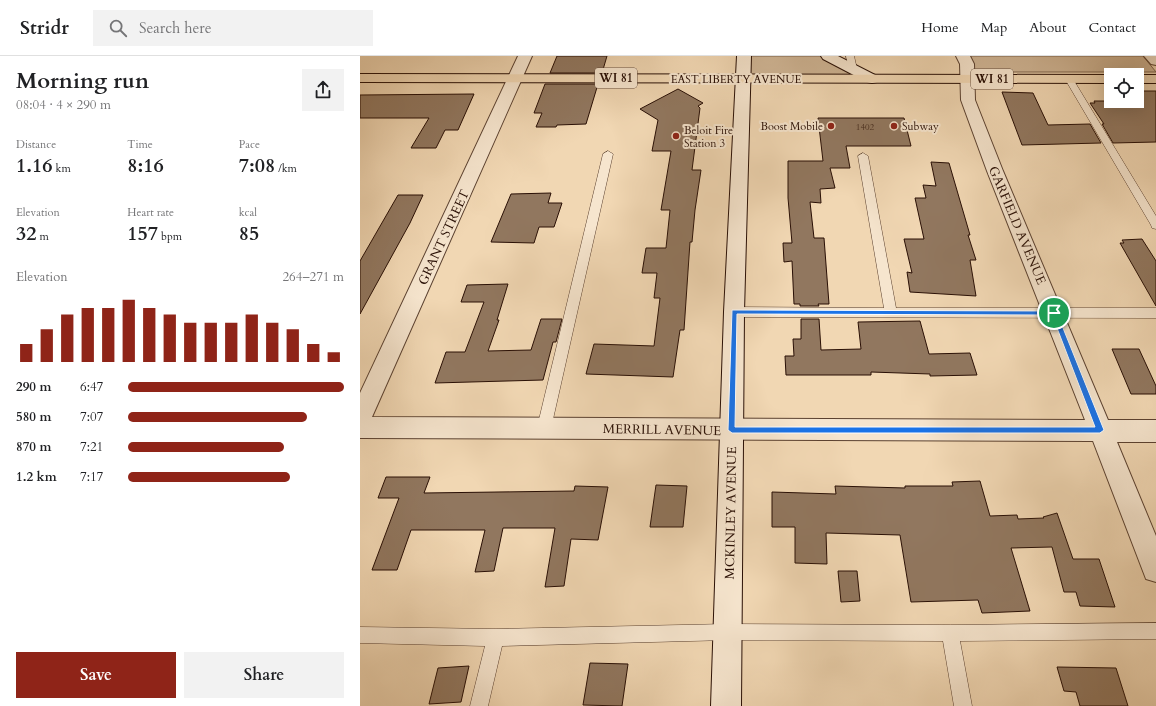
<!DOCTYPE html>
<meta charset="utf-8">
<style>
body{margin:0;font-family:Cardo,serif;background:#f2f2f2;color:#202124;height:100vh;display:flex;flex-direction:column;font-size:15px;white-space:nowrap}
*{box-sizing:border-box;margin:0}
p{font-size:13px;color:#757577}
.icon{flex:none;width:22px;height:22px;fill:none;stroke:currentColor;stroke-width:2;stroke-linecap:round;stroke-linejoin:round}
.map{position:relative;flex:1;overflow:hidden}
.side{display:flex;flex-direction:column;background:#fff;width:360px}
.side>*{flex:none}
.buttons{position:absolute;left:744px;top:12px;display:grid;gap:8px}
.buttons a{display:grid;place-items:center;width:40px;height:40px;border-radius:0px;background:#fff;box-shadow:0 4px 16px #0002;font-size:20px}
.pin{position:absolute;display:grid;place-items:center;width:34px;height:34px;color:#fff;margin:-17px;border:2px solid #fff;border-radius:50%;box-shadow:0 1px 4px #0007}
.round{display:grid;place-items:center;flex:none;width:42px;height:42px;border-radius:0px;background:#f2f2f2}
.head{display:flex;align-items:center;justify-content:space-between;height:68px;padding:0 16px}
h1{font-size:22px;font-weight:700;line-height:30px}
.metrics{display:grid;grid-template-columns:repeat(3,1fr);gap:6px;height:68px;padding:4px 16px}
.metrics div{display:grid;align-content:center}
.metrics b{font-size:20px;font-weight:700}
.metrics small{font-size:11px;font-weight:400}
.metrics p{font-size:11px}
.chart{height:112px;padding:8px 16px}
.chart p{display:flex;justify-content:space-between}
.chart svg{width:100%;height:72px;margin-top:4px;stroke:#8f2418;stroke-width:6}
.action{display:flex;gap:8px;margin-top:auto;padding:8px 16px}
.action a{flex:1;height:46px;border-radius:0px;background:#8f2418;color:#fff;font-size:16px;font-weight:700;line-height:46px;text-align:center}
.action a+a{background:#f2f2f2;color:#202124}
ul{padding:0 16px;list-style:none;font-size:13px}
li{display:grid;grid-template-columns:64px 48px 1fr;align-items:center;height:30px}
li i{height:10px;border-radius:5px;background:#8f2418}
header{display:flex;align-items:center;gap:24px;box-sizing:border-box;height:56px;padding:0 20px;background:#fff;border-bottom:1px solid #e0e0e0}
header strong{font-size:19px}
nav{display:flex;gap:22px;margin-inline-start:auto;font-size:14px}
.search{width:280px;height:36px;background:#f2f2f2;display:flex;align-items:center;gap:10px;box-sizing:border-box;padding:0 14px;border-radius:0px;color:#757577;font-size:15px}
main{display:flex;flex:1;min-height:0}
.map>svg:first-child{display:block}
.green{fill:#cfb595;stroke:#7c624d}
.building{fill:#91775f;stroke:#290f05}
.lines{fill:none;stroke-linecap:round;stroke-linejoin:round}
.lane-casing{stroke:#5b4130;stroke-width:1}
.street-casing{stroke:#5b4130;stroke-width:2}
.secondary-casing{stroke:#290f05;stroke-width:2}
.primary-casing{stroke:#290f05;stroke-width:2}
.lane{fill:#f6e5ce;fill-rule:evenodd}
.street{fill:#f6e5ce;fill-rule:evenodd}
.secondary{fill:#f6e5ce;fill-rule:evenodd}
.primary{fill:#f1d7b3;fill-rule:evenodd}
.route{fill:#1a73e8;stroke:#fff;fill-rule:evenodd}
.poi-dot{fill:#8f2418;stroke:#f6e5ce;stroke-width:1.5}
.labels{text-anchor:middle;stroke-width:4;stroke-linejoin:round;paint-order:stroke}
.far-number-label{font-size:9px;fill:#43291c}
.far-street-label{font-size:11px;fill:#290f05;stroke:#f6e5ce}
.far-poi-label{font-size:11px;fill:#290f05;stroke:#f6e5ce;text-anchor:start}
.shield{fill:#f6e5ce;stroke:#664f41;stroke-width:1}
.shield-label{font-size:12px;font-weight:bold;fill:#290f05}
.street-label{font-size:13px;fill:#290f05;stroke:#f6e5ce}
</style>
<header>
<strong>Stridr</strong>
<div class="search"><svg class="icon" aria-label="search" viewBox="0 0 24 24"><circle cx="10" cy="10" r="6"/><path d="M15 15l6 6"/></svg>Search here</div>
<nav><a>Home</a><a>Map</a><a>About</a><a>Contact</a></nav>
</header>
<main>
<section class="side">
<div class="head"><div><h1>Morning run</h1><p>08:04 · 4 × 290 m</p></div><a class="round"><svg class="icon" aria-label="share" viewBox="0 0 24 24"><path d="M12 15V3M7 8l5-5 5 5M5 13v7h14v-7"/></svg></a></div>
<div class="metrics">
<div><p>Distance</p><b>1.16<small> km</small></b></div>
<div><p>Time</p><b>8:16</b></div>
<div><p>Pace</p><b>7:08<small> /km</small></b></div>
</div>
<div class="metrics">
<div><p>Elevation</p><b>32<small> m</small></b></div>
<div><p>Heart rate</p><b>157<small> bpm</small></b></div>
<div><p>kcal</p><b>85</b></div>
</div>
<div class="chart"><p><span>Elevation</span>264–271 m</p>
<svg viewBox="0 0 160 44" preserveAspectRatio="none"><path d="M5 44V33M15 44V24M25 44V15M35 44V11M45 44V11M55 44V6M65 44V11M75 44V15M85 44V20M95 44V20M105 44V20M115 44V15M125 44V20M135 44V24M145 44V33M155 44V38"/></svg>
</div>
<ul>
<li><b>290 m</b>6:47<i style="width:100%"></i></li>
<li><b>580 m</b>7:07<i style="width:83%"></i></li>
<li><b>870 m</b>7:21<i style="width:72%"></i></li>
<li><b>1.2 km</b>7:17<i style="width:75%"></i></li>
</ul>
<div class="action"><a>Save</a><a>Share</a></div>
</section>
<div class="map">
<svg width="796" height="650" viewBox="0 0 796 650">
<rect width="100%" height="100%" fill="#f1d7b3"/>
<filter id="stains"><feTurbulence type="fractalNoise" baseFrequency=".005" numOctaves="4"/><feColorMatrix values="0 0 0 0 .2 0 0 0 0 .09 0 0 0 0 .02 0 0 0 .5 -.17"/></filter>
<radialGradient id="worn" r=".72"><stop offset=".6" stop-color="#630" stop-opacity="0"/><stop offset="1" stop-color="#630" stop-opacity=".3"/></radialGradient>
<!-- green -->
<path class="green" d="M 384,0 L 468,0 L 512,23 L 383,23 Z
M 608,0 L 783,0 L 796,16 L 615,16 Z"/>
<!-- building -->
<path class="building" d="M 197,0 L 247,0 L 242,17 L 190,17 Z
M 185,28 L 238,28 L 226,68 L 197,69 L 196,71 L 176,71 L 182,57 L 174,57 Z
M 318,33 L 343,47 L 338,50 L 340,52 L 332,114 L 341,114 L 335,154 L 332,186 L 330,186 L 324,274 L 320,274 L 313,321 L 226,318 L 234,288 L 294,290 L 300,242 L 294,242 L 297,217 L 282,217 L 286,192 L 306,192 L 310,154 L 301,154 L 311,95 L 292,95 L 298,64 L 280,53 Z
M 777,35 L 796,35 L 796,86 L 753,87 L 742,68 L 744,68 L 730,47 L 735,47 L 734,45 L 777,45 Z
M 642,36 L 673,37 L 688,69 L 730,68 L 741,87 L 662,89 Z
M 114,38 L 98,74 L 85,74 L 76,92 L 51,92 L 69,62 L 0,62 L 0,39 Z
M 458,62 L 544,62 L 551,90 L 486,90 L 490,112 L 470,112 L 475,132 L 460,133 L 461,147 L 450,146 L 454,182 L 464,182 L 469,248 L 458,248 L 459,250 L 440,250 L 440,248 L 434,248 L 432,205 L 424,206 L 423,187 L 432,187 L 428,142 L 428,105 L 463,105 Z
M 571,106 L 589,107 L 610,179 L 608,179 L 616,204 L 610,204 L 616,240 L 550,236 L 547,216 L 552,217 L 544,183 L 564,183 L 555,142 L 566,142 L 563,129 L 576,130 Z
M 191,137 L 188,147 L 202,147 L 194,171 L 179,171 L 174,187 L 131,186 L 151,138 Z
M 38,139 L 63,139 L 50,167 L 0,258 L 0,205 Z
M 782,183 L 796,205 L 796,250 L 760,187 L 764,187 L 762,184 Z
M 148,228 L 137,264 L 139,264 L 128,295 L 171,294 L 181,263 L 202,263 L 196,286 L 193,286 L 183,324 L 75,327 L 86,296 L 105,296 L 124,246 L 101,246 L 107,229 Z
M 441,263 L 459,263 L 461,294 L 501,293 L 498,266 L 560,265 L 569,298 L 610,297 L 617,319 L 570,320 L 570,318 L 511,316 L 511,319 L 426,319 L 425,300 L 434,300 L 433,283 L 441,283 Z
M 752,293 L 779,293 L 796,330 L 796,338 L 771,338 Z
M 26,421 L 70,421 L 64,437 L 214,435 L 215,430 L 248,431 L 238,484 L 211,483 L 204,530 L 185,531 L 195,472 L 143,472 L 134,515 L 115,516 L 125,474 L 51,474 L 37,514 L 12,514 L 39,442 L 18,442 Z
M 620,425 L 630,460 L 657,459 L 658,463 L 684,462 L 683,461 L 697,457 L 713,503 L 739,503 L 755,551 L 720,550 L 716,536 L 704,536 L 692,491 L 651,492 L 670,555 L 622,557 L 618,544 L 551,546 L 540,479 L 466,477 L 467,508 L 435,507 L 435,471 L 412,471 L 412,436 L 476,438 L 475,430 L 545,432 L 545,430 L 593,430 L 592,426 Z
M 296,429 L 327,430 L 323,471 L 290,471 Z
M 478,515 L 497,515 L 500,545 L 481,546 Z
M 230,607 L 268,608 L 262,650 L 223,649 Z
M 109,610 L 101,646 L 69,648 L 78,612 Z
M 697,611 L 756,612 L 768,650 L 720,650 L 716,636 L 704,635 Z"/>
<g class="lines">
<defs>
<path id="lane" d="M 486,0 L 494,0 L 497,13 L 496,15 L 490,15 L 489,13 Z
M 706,21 L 709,21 L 713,23 L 796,160 L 796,173 L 792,172 L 791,169 L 705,23 Z
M 248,95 L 253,98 L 191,372 L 189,376 L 184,378 L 179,376 L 177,372 L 243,98 Z
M 503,97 L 508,100 L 536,252 L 796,252 L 796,262 L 374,261 L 370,259 L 368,256 L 370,253 L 374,251 L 524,252 L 498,100 Z
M 796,567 L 796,583 L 600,585 L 612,650 L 594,650 L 583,585 L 368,584 L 142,590 L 128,650 L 110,650 L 125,590 L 0,587 L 0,571 L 136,573 L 368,568 L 590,569 Z"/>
<path id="street" d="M 158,0 L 172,0 L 12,361 L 725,364 L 627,115 L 601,44 L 600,8 L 596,0 L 610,0 L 614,8 L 615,44 L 643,115 L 748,364 L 796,364 L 796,386 L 757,386 L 796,480 L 796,526 L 786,523 L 733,385 L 0,382 L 0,337 Z
M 784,0 L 796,0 L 796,9 L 791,8 Z"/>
<path id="secondary" d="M 377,0 L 391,0 L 384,256 L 381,650 L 351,650 L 364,256 Z
M 461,0 L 478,0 L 517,20 L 519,23 L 517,26 L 512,27 L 507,26 L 463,3 Z"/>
<path id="primary" d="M 0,18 L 751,19 L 752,19 L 751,27 L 0,26 Z
M 776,19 L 796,19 L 796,27 L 777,27 Z"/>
</defs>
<!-- lane casing -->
<use href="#lane" class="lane-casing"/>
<!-- street casing -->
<use href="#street" class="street-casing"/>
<!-- secondary casing -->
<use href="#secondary" class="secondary-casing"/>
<!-- primary casing -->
<use href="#primary" class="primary-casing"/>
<!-- lane -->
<use href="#lane" class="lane"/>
<!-- street -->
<use href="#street" class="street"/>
<!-- secondary -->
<use href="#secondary" class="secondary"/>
<!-- primary -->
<use href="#primary" class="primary"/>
</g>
<!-- route -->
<path class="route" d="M 372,254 L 694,255 L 697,257 L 744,374 L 740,377 L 372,377 L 368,374 ZM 377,258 L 692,259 L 735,371 L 375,371 Z"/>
<!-- markers -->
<g class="poi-dot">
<circle cx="471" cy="70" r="4"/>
<circle cx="534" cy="70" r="4"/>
<circle cx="316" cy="80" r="4"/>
</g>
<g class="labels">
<!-- far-number labels -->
<g class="far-number-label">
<text x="505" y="74">1402</text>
</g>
<!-- far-street labels -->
<g class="far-street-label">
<text x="376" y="27">EAST LIBERTY AVENUE</text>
</g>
<!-- far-poi labels -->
<g class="far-poi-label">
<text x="463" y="74" text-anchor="end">Boost Mobile</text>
<text x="542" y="74">Subway</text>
<text x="324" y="78">Beloit Fire<tspan x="324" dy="13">Station 3</tspan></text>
</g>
<!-- shield labels -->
<g class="shield">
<rect x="235" y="12" width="42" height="20" rx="3"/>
<rect x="611" y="13" width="42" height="20" rx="3"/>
</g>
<g class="shield-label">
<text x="256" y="26">WI 81</text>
<text x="632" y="27">WI 81</text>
</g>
<!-- street labels -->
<g class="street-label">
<text transform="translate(658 169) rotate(67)" y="5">GARFIELD AVENUE</text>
<text transform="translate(83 181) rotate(-65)" y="5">GRANT STREET</text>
<text transform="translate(302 373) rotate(1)" y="5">MERRILL AVENUE</text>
<text transform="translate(370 457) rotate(-89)" y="5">MCKINLEY AVENUE</text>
</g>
</g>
<rect width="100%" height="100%" filter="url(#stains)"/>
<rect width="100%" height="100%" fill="url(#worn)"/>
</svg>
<div class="buttons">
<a><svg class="icon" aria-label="locate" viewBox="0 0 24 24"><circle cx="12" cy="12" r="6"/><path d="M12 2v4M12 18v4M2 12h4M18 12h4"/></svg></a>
</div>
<div class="pin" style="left:694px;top:257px;background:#1e9e55"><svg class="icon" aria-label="arrive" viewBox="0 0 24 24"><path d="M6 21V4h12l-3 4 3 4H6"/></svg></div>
</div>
</main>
